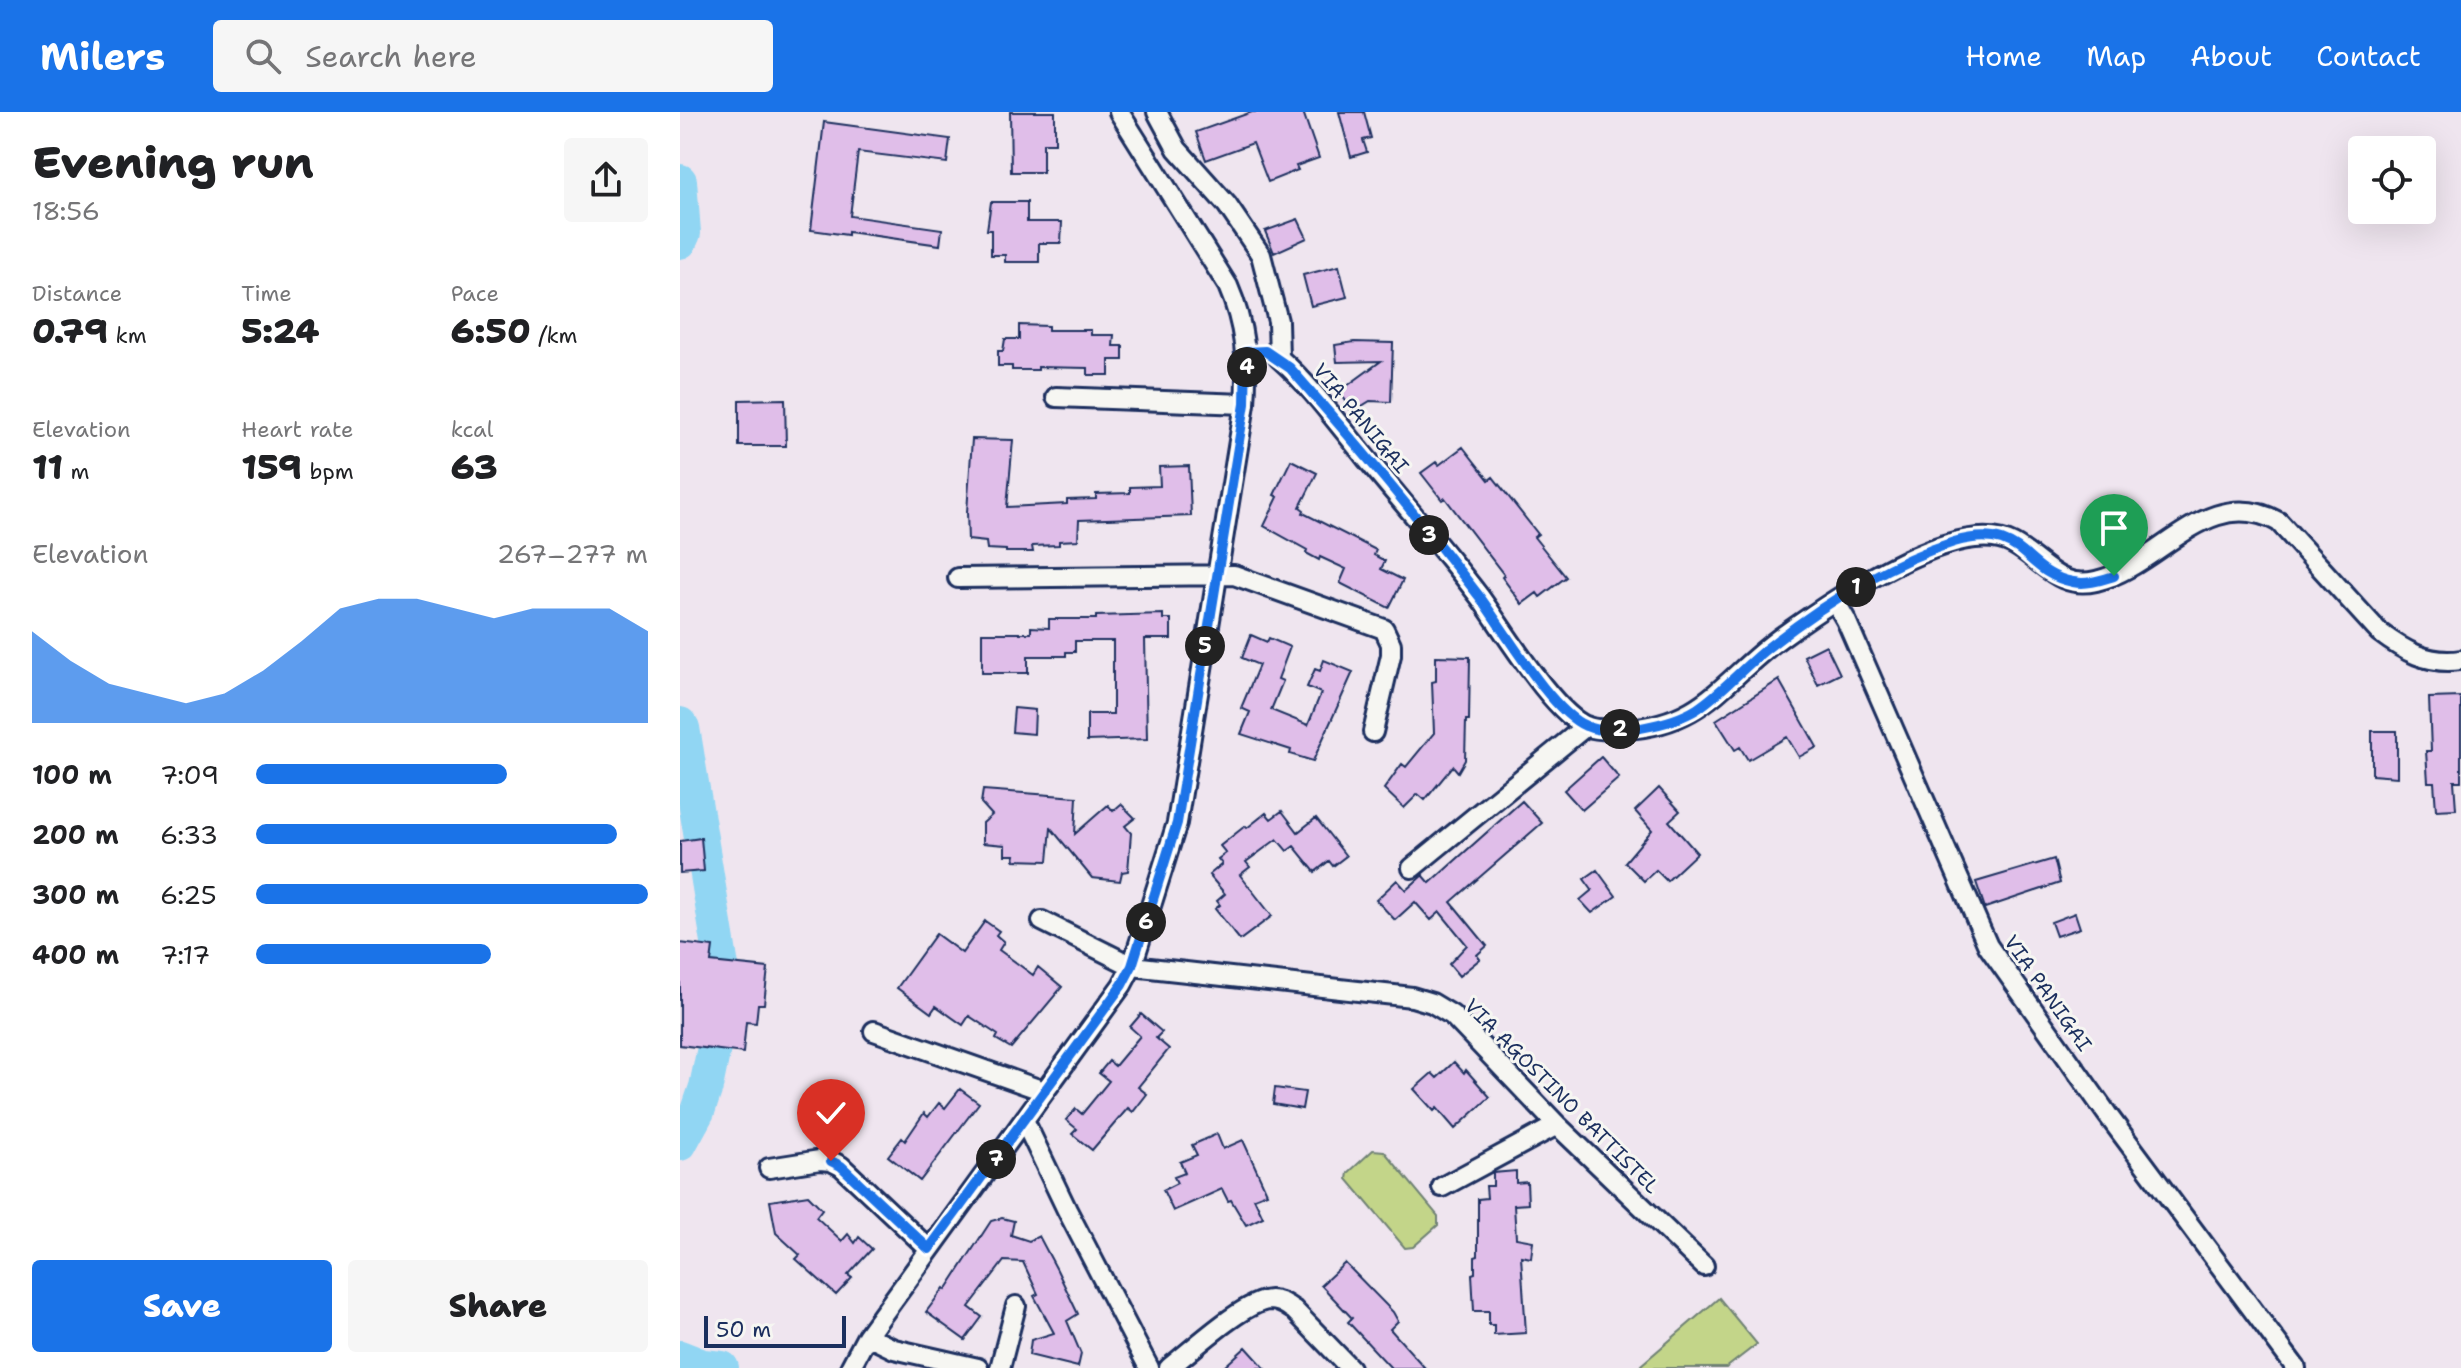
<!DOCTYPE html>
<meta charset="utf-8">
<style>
body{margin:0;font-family:"Shantell Sans",sans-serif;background:#f6f6f6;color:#202124;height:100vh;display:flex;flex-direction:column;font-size:30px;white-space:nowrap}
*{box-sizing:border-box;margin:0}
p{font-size:26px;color:#757577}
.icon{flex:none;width:44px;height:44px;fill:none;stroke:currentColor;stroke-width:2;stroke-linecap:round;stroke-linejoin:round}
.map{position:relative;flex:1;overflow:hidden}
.side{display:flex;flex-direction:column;background:#fff;width:680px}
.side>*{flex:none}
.tools{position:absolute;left:1668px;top:24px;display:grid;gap:16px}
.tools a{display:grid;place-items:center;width:88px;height:88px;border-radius:8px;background:#fff;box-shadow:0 8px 32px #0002;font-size:40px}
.scale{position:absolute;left:24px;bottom:20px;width:142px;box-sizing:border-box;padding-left:8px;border:4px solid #1b2f5e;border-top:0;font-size:22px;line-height:28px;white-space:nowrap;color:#1b2f5e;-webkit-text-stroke:6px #f6f6f2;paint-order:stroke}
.pin{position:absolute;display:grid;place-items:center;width:68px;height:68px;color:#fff;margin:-82px -34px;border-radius:50% 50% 50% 0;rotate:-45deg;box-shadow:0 0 8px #0007}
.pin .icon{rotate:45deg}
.km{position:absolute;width:40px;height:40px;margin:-20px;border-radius:50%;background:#222;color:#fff;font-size:22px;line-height:40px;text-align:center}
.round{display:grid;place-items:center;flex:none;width:84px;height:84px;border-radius:8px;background:#f6f6f6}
.head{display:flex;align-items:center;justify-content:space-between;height:136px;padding:0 32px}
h1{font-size:44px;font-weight:800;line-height:60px}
.stats{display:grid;grid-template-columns:repeat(3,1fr);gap:12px;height:136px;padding:8px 32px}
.stats div{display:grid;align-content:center}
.stats b{font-size:34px;font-weight:800}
.stats small{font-size:22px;font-weight:400}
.stats p{font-size:22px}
.chart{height:224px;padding:16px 32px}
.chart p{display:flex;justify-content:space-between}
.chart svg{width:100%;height:144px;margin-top:8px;fill:#1a73e8;opacity:.7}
.action{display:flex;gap:16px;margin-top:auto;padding:16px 32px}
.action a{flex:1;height:92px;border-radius:8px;background:#1a73e8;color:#fff;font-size:32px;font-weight:800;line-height:92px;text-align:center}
.action a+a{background:#f6f6f6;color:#202124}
ul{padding:0 32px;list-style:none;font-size:26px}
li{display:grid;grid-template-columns:128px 96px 1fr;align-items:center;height:60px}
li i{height:20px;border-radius:10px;background:#1a73e8}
header{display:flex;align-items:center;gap:48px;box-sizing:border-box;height:112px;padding:0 40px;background:#1a73e8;color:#fff}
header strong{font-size:38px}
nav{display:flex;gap:44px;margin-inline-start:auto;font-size:28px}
.search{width:560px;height:72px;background:#f6f6f6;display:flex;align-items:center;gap:20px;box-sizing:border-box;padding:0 28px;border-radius:8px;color:#757577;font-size:30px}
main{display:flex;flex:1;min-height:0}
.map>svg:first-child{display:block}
.green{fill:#c3d589;stroke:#6f8274;stroke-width:2}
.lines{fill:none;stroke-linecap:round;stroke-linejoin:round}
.river{stroke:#91d6f3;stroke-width:34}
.building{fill:#e0bee9;stroke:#1b2f5e;stroke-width:2}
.street-casing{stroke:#1b2f5e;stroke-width:24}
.street{stroke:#f6f6f2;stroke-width:18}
.route-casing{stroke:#fff;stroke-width:16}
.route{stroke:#1a73e8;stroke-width:10}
.labels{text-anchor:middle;stroke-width:6;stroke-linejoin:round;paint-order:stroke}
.street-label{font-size:20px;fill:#1b2f5e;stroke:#f6f6f2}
</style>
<header>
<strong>Milers</strong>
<div class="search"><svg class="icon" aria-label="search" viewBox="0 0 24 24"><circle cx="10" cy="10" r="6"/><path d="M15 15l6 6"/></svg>Search here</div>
<nav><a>Home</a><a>Map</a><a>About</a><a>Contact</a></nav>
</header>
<main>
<section class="side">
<div class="head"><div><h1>Evening run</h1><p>18:56</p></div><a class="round"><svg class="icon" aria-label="share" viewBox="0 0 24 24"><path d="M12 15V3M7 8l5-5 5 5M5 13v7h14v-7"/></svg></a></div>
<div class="stats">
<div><p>Distance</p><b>0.79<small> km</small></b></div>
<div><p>Time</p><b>5:24</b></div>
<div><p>Pace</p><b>6:50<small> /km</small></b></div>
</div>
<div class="stats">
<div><p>Elevation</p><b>11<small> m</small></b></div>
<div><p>Heart rate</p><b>159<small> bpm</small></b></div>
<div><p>kcal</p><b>63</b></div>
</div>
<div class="chart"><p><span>Elevation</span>267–277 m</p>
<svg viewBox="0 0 160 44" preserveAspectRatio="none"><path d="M0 44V16L10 25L20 32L30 35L40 38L50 35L60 28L70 19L80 9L90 6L100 6L110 9L120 12L130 9L140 9L150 9L160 16V44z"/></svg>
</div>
<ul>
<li><b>100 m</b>7:09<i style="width:64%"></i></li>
<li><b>200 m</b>6:33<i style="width:92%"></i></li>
<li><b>300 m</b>6:25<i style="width:100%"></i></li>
<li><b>400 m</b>7:17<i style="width:60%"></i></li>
</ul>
<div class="action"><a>Save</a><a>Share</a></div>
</section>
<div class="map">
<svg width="1781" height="1256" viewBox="0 0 1781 1256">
<rect width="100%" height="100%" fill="#efe5ef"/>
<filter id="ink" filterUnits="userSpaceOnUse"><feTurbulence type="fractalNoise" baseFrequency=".0125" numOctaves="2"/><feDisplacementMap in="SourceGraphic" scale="16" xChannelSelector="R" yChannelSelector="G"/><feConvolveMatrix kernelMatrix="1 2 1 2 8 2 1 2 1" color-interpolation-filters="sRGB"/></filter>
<g filter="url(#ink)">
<!-- green -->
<path class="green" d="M 693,1038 L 704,1039 L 758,1104 L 758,1113 L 733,1135 L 725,1136 L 667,1067 L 668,1061 Z
M 1039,1186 L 1077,1232 L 1046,1256 L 963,1256 L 961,1253 Z"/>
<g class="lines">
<!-- river -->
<path class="river" d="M 0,69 L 4,121 L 0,130
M 0,612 L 3,616 L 43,861 L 43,892 L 26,975 L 18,999 L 0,1032
M 0,1245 L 23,1254 L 42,1256"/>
</g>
<!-- building -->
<path class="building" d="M 330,0 L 375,0 L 375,31 L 363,31 L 363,60 L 331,60 Z
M 572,0 L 623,0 L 639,46 L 616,54 L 618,58 L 588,70 L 573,31 L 526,48 L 516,20 Z
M 659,0 L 684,0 L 691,26 L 683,28 L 687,40 L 671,45 Z
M 144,10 L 270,27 L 267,51 L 178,40 L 170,104 L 262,117 L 260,133 L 168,120 L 168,123 L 131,118 Z
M 311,90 L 347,90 L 347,110 L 382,110 L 381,131 L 359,131 L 359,150 L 325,150 L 325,143 L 311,143 L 311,118 L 307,118 Z
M 618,107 L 627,126 L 594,141 L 585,119 Z
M 659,154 L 667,185 L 631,194 L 623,163 Z
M 339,213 L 368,214 L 368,218 L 411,218 L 411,223 L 434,223 L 433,234 L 443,234 L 443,248 L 429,248 L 429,263 L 408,263 L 408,256 L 358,255 L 358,258 L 332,258 L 332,254 L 318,254 L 318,239 L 323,239 L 325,227 L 339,227 Z
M 674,230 L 713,231 L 711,290 L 690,289 L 672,300 L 660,279 L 701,249 L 657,250 L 655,233 Z
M 105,287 L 106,334 L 59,334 L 59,288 Z
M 292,327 L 333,328 L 327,395 L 387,392 L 387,388 L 416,387 L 416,382 L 450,381 L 450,375 L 480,374 L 479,355 L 509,354 L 511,404 L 399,408 L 398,428 L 379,429 L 379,433 L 352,434 L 353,440 L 326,440 L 326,438 L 307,437 L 306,430 L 288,428 L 287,400 Z
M 783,335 L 809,368 L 813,365 L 858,422 L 854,425 L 886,465 L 860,485 L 857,481 L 842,492 L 822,465 L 824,463 L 765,386 L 762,388 L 741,361 L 756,350 L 759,353 Z
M 611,348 L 637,361 L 620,395 L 624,398 L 623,401 L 696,438 L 694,443 L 705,449 L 701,457 L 723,468 L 709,496 L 660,471 L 666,457 L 640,445 L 639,448 L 626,441 L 627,438 L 584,414 L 598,385 L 594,383 Z
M 483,502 L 483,507 L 491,507 L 491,527 L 465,527 L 467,627 L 407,629 L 407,602 L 433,602 L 433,529 L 395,529 L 395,540 L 386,540 L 386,544 L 348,544 L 348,561 L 302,561 L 302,521 L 351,521 L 351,515 L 369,516 L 369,507 L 416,507 L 416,504 Z
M 571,523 L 587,530 L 589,526 L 610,535 L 598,567 L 603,569 L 591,598 L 628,613 L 641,581 L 627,575 L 635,557 L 640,559 L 644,548 L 673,560 L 633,649 L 610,642 L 611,638 L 561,622 L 570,600 L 561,596 L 579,553 L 562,546 Z
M 1146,533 L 1160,562 L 1138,573 L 1124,544 Z
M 756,544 L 790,545 L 789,608 L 786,608 L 785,648 L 778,660 L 773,654 L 745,688 L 738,682 L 724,696 L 704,677 L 722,652 L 726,655 L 754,621 L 752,570 L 756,569 Z
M 1099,568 L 1137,635 L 1119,645 L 1107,625 L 1068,648 L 1060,635 L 1055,638 L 1036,608 Z
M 1781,585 L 1781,669 L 1774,669 L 1776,697 L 1756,698 L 1754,670 L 1748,670 L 1746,639 L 1751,639 L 1749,586 Z
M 334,596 L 355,598 L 354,622 L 332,620 Z
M 1692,619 L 1717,619 L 1717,665 L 1692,663 Z
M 921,645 L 939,666 L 902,698 L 884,678 Z
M 979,676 L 1000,699 L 989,709 L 1017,741 L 987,769 L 976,758 L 964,769 L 945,750 L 972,718 L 955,699 Z
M 303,678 L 397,685 L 395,722 L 428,693 L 433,699 L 441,692 L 455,706 L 445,714 L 451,721 L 448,759 L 442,760 L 440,769 L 412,766 L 371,716 L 368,749 L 334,748 L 335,743 L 325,743 L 325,733 L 303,731 L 303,711 L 312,703 L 301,691 Z
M 842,689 L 862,711 L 771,790 L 807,834 L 797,843 L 800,847 L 779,864 L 769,852 L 787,833 L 760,800 L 751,808 L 735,790 L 715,808 L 696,788 L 717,768 L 726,778 L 743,763 L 750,771 Z
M 602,699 L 618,720 L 636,706 L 666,744 L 653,754 L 649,749 L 635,760 L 614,734 L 607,739 L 597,727 L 566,750 L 570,755 L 560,763 L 592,804 L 560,828 L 535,797 L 540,793 L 537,789 L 545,782 L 529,763 L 542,752 L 538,747 L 546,741 L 540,734 L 565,714 L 567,716 L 586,701 L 591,707 Z
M 21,726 L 24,759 L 0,761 L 0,729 Z
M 1374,747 L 1380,771 L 1305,796 L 1296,770 Z
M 917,758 L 936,784 L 912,801 L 900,788 L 912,778 L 904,767 Z
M 1395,801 L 1400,816 L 1376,824 L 1371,810 Z
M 305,809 L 319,819 L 316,823 L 324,830 L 319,838 L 353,863 L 358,855 L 382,875 L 331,936 L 316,927 L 318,923 L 289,904 L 283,913 L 256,894 L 251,901 L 217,876 L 256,822 L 282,841 Z
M 0,831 L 33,835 L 31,850 L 88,856 L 84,892 L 78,892 L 76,911 L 66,910 L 63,941 L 0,933 Z
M 461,902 L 482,920 L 476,926 L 489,937 L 458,975 L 467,982 L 453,1000 L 448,996 L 412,1038 L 392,1022 L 397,1017 L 386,1008 L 396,997 L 402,1002 L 429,969 L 419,961 L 429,949 L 435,954 L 460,924 L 450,915 Z
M 774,950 L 784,961 L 786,958 L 810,985 L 775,1017 L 757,996 L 754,999 L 734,977 L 752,961 L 757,966 Z
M 595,976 L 625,980 L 622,997 L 593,992 Z
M 280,977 L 299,991 L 240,1069 L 208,1044 L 222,1026 L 225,1029 L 244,1001 L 248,1005 L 259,991 L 265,996 Z
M 537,1022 L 543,1037 L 563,1028 L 587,1081 L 574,1086 L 583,1105 L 566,1113 L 551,1088 L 548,1089 L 542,1077 L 493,1099 L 483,1078 L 497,1071 L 494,1065 L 505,1061 L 500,1050 L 517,1043 L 512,1033 Z
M 836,1059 L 836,1071 L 847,1070 L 848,1092 L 834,1093 L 836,1126 L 853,1129 L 851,1146 L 841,1144 L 846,1221 L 814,1223 L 814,1213 L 809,1213 L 809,1199 L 794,1199 L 792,1162 L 795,1161 L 795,1145 L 798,1144 L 798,1087 L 807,1086 L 806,1074 L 813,1074 L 813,1061 Z
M 128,1083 L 142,1097 L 136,1105 L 162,1129 L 168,1122 L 175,1131 L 179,1125 L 192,1137 L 168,1163 L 172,1166 L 156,1183 L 116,1147 L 120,1143 L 96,1121 L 90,1089 Z
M 322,1106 L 334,1109 L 331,1123 L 349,1129 L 359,1124 L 377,1158 L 398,1202 L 387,1209 L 401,1242 L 398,1255 L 349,1243 L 351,1228 L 374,1221 L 354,1184 L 358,1182 L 343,1150 L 324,1149 L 289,1195 L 302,1205 L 285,1228 L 246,1200 L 264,1176 L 266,1178 L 311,1109 Z
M 665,1151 L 713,1200 L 718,1209 L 710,1217 L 745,1256 L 711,1256 L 668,1210 L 672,1206 L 641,1173 Z
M 566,1235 L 585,1256 L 543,1256 Z"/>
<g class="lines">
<defs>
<path id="street" d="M 477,0 L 497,37 L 547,93 L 581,143 L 598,209 L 599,246 C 632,275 658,312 686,346 C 724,392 763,437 799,484 C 822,515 874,603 908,615 C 920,619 933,617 945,617 C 1023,613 1043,568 1100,526 C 1147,492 1276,401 1333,432 C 1363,448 1378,478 1416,469 C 1479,455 1528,370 1599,410 L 1699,520 C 1724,539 1748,553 1781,548
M 376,285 L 565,292
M 278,466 L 554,463 L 704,517 L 711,532 L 711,543 L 693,620
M 1155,489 L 1166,508 L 1308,834 L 1427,1002 L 1616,1256
M 732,756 L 906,614
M 362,809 L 452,854 L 732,885 L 752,891 L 772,903 L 877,1013 L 1024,1154
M 194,919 L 364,979
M 344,1008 L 387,1098 L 469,1256
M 89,1056 L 140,1048 L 151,1049 L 161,1054 L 249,1137
M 762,1075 L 877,1013
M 170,1256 L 187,1224
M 298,1256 L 214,1237 L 187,1224 L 442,873 L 452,854 L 497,711 L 565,292 C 568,250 565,213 548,174 L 439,0
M 320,1256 L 336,1194
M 489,1256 C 511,1239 564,1189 590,1188 C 600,1188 606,1193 614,1198 L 670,1256"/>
</defs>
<!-- street casing -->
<use href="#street" class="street-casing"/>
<!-- street -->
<use href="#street" class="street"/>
</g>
</g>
<g class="lines" filter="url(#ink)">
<defs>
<path id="route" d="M 151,1049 L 161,1054 L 249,1137 L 442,873 L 452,854 L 497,711 L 565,292 L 566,240 L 585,239 L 610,256 C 675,330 739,406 799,484 C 823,516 871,600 906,614 C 933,626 993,612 1017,597 C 1043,580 1065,553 1090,534 C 1145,491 1207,451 1274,430 C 1345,409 1343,462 1393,470 C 1407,473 1421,468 1434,464"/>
</defs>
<!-- route casing -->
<use href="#route" class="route-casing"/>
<!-- route -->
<use href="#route" class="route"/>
</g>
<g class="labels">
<!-- street labels -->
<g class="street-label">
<text transform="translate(681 306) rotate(50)" y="7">VIA PANIGAI</text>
<text transform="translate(1368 881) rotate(55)" y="7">VIA PANIGAI</text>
<text transform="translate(882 984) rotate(45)" y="7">VIA AGOSTINO BATTISTEL</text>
</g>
</g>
</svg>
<div class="tools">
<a><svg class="icon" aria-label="locate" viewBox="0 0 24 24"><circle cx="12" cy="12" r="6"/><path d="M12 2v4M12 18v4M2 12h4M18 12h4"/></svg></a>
</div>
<div class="scale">50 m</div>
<div class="pin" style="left:1434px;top:464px;background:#1e9e55"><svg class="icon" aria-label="arrive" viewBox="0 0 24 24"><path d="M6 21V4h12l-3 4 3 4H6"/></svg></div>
<div class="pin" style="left:151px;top:1049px;background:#d93025"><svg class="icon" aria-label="check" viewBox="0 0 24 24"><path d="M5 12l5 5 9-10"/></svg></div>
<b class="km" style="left:1176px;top:475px">1</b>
<b class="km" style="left:940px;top:617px">2</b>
<b class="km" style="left:749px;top:423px">3</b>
<b class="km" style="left:567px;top:255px">4</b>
<b class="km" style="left:525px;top:534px">5</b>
<b class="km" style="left:466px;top:810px">6</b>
<b class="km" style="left:316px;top:1047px">7</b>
</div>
</main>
